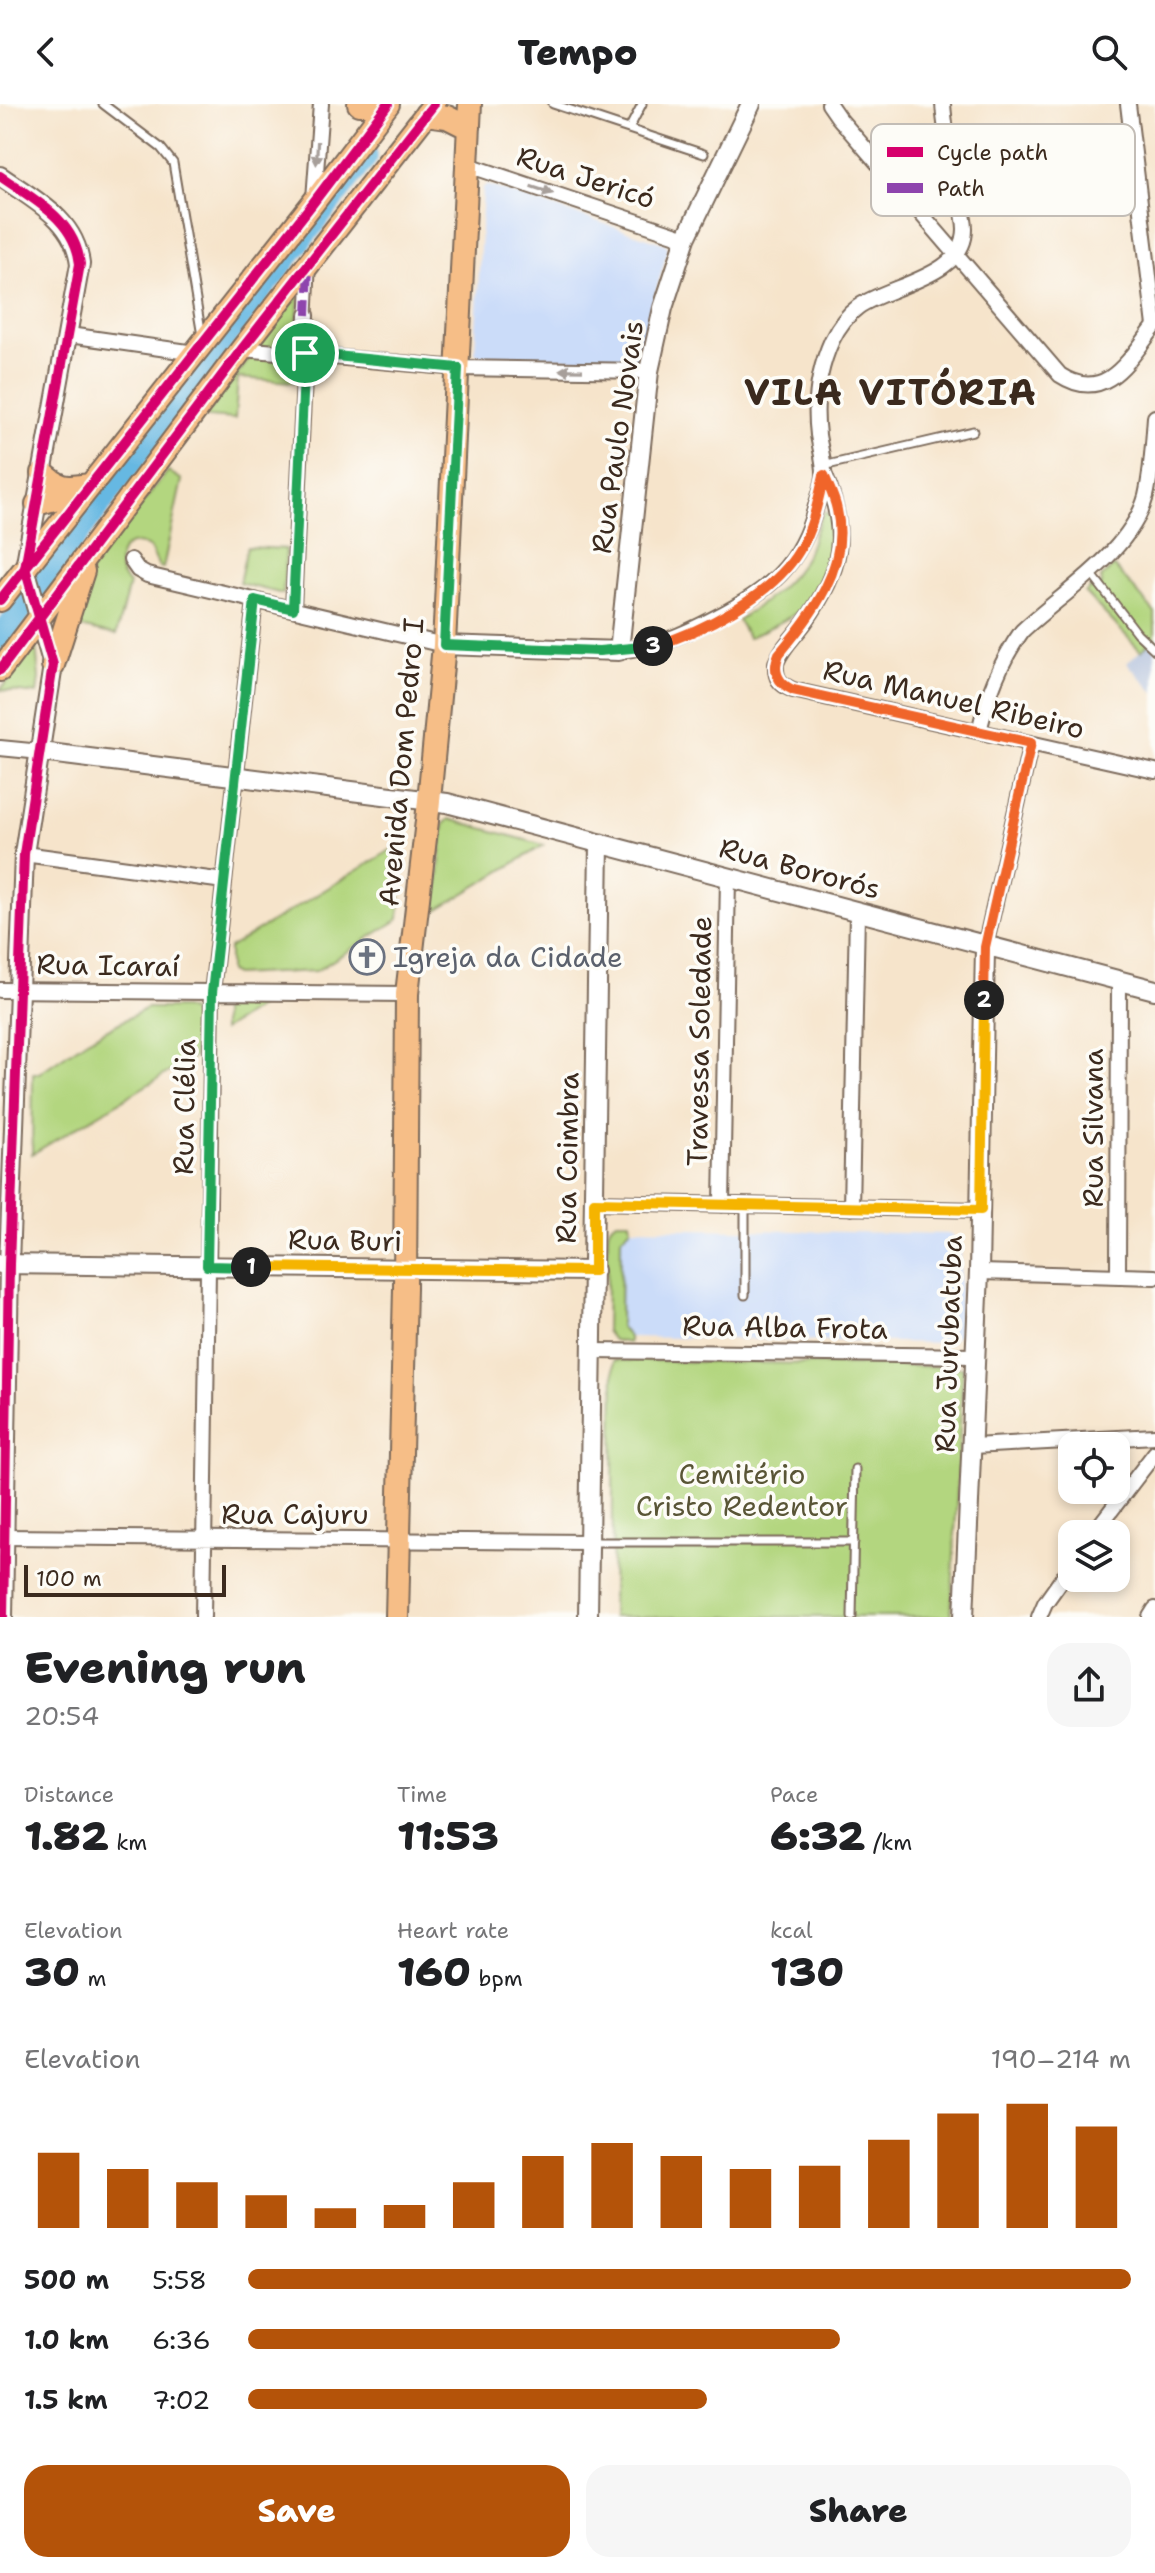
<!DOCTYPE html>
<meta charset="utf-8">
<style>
body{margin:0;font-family:"Shantell Sans",sans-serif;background:#f6f6f6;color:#202124;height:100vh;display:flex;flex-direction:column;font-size:30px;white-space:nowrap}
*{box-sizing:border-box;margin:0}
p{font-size:26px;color:#757577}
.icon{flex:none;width:44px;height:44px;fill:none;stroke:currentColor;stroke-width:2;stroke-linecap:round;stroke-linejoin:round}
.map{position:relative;height:1513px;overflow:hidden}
.panel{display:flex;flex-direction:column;background:#fff;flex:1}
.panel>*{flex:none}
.tools{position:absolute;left:1058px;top:1328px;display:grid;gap:16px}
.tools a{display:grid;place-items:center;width:72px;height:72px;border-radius:16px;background:#fff;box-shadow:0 4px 12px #0003;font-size:40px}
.scale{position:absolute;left:24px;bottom:20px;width:202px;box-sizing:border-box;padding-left:8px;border:4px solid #3b2a1e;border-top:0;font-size:22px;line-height:28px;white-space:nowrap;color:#3b2a1e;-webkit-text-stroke:6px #fdfcf7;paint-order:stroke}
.pin{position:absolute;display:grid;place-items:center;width:68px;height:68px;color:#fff;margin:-34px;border:4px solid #fff;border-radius:50%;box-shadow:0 2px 8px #0007}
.km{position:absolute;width:40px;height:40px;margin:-20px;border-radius:50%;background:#222;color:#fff;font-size:22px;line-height:40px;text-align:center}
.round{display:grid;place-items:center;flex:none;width:84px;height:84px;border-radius:24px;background:#f6f6f6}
.headline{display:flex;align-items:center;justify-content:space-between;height:136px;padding:0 24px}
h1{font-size:44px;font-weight:800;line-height:60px}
.figures{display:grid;grid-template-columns:repeat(3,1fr);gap:12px;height:136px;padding:8px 24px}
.figures div{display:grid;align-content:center}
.figures b{font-size:40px;font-weight:800}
.figures small{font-size:22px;font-weight:400}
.figures p{font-size:22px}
.chart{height:224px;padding:16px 24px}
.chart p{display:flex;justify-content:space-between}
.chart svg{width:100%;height:144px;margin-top:8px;stroke:#b45309;stroke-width:6}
.cta{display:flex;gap:16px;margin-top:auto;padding:16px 24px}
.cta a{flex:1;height:92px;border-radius:24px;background:#b45309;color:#fff;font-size:32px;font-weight:800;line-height:92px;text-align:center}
.cta a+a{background:#f6f6f6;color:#202124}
ul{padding:0 24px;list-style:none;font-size:26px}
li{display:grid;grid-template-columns:128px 96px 1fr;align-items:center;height:60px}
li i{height:20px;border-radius:10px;background:#b45309}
header{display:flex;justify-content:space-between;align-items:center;height:104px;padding:0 24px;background:#fff;font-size:36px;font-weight:800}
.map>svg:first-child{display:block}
.built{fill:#cbdcf9}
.industrial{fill:#b7c5de}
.green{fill:#b3d67f;stroke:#77804e;stroke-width:2}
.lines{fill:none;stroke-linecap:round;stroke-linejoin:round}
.river{stroke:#66b8e2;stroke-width:24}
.service-casing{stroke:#7c6b5b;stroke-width:11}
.pedestrian-casing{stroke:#7c6b5b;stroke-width:15}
.minor-casing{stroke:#7c6b5b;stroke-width:18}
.tertiary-casing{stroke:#7c6b5b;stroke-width:22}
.primary-casing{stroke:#7c6b5b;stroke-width:26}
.service{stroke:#fff;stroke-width:7}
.pedestrian{stroke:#fff;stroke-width:11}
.minor{stroke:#fff;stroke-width:14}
.tertiary{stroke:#fff;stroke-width:18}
.primary{stroke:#f6be87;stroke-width:22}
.quiet{stroke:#8e44ad;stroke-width:8;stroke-dasharray:16 8;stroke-linecap:butt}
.cycleway-casing{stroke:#fdfcf7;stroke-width:15}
.cycleway{stroke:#d6006c;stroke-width:10}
.oneway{fill:#a79f9a}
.split-1-casing{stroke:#fff;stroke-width:16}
.split-2-casing{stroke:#fff;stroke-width:16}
.split-3-casing{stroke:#fff;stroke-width:16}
.split-4-casing{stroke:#fff;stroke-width:16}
.split-1{stroke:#22a559;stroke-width:10}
.split-2{stroke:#f5b400;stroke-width:10}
.split-3{stroke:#f0652b;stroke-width:10}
.split-4{stroke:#22a559;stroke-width:10}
.labels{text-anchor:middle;stroke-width:7;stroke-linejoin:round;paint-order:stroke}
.street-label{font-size:28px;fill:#3b2a1e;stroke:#fdfcf7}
.worship-label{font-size:28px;fill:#5b616d;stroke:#fdfcf7;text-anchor:start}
.park-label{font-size:28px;fill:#595536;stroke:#fdfcf7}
.district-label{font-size:36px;font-weight:bold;letter-spacing:2px;fill:#3b2a1e;stroke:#fdfcf7}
.key{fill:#fdfcf7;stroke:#c3bdb6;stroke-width:2}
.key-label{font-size:22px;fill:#3b2a1e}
</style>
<header><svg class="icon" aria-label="back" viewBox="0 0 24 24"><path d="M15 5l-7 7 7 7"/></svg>Tempo<svg class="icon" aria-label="search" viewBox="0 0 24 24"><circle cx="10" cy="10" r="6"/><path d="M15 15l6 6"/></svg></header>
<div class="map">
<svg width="1155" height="1513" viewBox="0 0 1155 1513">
<rect width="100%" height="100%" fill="#fdfcf7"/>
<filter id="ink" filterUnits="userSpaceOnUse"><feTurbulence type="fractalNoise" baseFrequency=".0125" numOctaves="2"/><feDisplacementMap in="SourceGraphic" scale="16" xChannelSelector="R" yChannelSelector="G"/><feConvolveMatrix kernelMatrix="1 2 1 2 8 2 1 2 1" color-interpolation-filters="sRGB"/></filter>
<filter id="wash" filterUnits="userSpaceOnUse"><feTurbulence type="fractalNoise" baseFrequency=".006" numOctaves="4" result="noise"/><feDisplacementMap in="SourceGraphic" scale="32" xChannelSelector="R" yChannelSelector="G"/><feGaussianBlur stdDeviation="1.8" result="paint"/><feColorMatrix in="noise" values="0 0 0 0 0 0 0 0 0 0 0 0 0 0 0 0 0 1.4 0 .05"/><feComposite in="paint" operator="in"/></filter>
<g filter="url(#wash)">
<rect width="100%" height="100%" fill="#f6e4cb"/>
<!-- built -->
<path class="built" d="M 487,81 L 666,140 L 668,144 L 651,206 L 641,254 L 636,258 L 479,251 L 475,248 L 483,84 Z
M 631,1124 L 951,1130 L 961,1140 L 959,1229 L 949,1239 L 629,1233 L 620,1223 L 621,1134 Z"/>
<!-- industrial -->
<path class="industrial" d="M 1155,534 L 1155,589 L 1127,559 Z"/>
<!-- green -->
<path class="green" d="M 299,190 L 294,278 L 238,274 L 235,315 L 205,313 Z
M 168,367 L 182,376 L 163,464 L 159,463 L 150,444 C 123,427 108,461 129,480 L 116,531 L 71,521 L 88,472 L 94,461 Z
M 824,408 L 832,411 L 833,416 C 831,443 828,479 809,500 C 800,510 762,527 748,534 L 738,516 C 765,498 792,479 807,450 C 813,437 816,420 824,408 Z
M 247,443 L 286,445 L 283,490 L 239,479 Z
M 1114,462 L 1155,509 L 1155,534 L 1141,547 L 1085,489 L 1093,481 L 1098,483 L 1102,480 L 1101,474 Z
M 36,542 L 39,574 L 37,590 L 0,586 Z
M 449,715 L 544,741 L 435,807 L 444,720 Z
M 404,738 L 399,815 L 316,867 L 235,871 L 229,868 L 229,844 Z
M 229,898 L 266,898 L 222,927 L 222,906 Z
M 147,904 L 184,904 L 194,909 L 194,953 L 32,1050 L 33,969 L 39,969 L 87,936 Z
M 616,1117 L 630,1117 L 631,1124 L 621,1134 L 620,1223 L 629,1233 L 629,1239 L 613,1236 L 606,1227 L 608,1129 L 610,1122 Z
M 614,1256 L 963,1263 L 951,1513 L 612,1513 Z"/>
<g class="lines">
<!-- river -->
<path class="river" d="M 0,534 L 238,216 L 366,52"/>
</g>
</g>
<g filter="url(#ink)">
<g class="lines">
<defs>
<path id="service" d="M 103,0 L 161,44 L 173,59 L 202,232
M 553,0 L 704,50
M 629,25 L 642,0
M 823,362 L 973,327
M 1090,468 L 1137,529 L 1155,546
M 745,1191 L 745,1102
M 592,1438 L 854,1438
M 852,1513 L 855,1365"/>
<path id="pedestrian" d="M 307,211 L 309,167"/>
<path id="minor" d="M 829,0 L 838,13 L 1060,271 C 1106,301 1130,254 1155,222
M 1128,0 L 1155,222
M 468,61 L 686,134
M 314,95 L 321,0
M 69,231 L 195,249
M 242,245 L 458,264 L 649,267
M 825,372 C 849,431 842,466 805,518 C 795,532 782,543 776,559 C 775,574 779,580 793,586 L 1155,667
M 131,456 L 138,466 L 147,471 L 444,541
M 293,505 L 307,211
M 619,547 C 655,543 683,531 715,514 C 769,486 800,463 816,402 C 819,393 823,382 824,373 C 825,360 820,344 818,331 C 814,298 818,267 832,236 C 838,224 847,211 858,203 C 888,181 965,173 965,125 C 965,114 961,101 958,90 C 952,60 945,30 943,0
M 979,627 C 988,590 1000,558 1022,527 C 1062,489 1131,448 1146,392 C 1152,366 1153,339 1155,313
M 0,644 L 41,648
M 24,750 L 224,777
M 985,843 L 1031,639
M 0,886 L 407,890
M 594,1098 L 981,1106
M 722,1101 L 728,774
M 851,1104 L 857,809
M 979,1168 L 1155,1173
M 1118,1172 L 1119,877
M 592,1247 L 976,1252
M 973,1342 L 1155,1332
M 1093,1430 L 1155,1349
M 0,1433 L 589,1438
M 203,1513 L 212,889 L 255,496
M 1039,1513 L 1045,1499 L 1072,1461
M 1150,1513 L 1155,1505"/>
<path id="tertiary" d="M 0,72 C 34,96 75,115 80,160 L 25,464 L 53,561 L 24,750 L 9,1160 L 3,1513
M 444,541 L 619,547 L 649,267 L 663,204 L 686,134 L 751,0
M 41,648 L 447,699 L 1155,886
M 0,1160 L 594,1167
M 588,1513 L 599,739
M 964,1513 L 979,1168 L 985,843"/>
<path id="primary" d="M 359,0 L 388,0
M 426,10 L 447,13 L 469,24
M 43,369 C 61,386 67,384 90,381
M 37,400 L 78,388
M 0,496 L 313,99 L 388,0
M 53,561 L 83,467
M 0,566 L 242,245 L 434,0
M 397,1513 L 405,1184 L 407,890 L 427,717 L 444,541 L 470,0"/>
</defs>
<!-- service casing -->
<use href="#service" class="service-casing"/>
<!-- pedestrian casing -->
<use href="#pedestrian" class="pedestrian-casing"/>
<!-- minor casing -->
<use href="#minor" class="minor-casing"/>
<!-- tertiary casing -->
<use href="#tertiary" class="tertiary-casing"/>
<!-- primary casing -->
<use href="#primary" class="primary-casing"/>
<!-- service -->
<use href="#service" class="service"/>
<!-- pedestrian -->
<use href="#pedestrian" class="pedestrian"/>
<!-- minor -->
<use href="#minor" class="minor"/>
<!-- tertiary -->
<use href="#tertiary" class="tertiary"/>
<!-- primary -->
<use href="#primary" class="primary"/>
<!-- quiet -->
<path class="quiet" d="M 307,211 L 309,162"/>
<defs>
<path id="cycleway" d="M 0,72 C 34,96 75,115 80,160 L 25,464 L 53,561 L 24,750 L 9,1160 L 3,1513
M 0,496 L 313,99 L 388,0
M 0,566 L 242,245 L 434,0"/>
</defs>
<!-- cycleway casing -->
<use href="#cycleway" class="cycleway-casing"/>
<!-- cycleway -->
<use href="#cycleway" class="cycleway"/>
</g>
<!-- one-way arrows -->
<defs><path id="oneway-solid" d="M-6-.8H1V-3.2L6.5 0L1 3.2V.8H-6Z" transform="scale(2)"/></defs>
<g class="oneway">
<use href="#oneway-solid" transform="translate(317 49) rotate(93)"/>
<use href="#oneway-solid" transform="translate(542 86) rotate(18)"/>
<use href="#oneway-solid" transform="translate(571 266) rotate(-179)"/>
</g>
</g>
<g class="lines" filter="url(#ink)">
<defs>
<path id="split-1" d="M 251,1163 L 207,1162 L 212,889 L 255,496 L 293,505 L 305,249"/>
<path id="split-2" d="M 251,1163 L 594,1167 L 594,1098 L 981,1106 L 984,896"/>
<path id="split-3" d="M 653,542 C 702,528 773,491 799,447 C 813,424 818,397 824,371 C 829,383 835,394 837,406 C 850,463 812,510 779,550 C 772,567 777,579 793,586 L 1031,639 L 985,843 L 984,896"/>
<path id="split-4" d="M 305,249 L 458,264 L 444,541 L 599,547 L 653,542"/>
</defs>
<!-- split-1 casing -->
<use href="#split-1" class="split-1-casing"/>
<!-- split-2 casing -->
<use href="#split-2" class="split-2-casing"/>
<!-- split-3 casing -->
<use href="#split-3" class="split-3-casing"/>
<!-- split-4 casing -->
<use href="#split-4" class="split-4-casing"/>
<!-- split-1 -->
<use href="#split-1" class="split-1"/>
<!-- split-2 -->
<use href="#split-2" class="split-2"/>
<!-- split-3 -->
<use href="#split-3" class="split-3"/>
<!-- split-4 -->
<use href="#split-4" class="split-4"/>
</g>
<!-- icons -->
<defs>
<symbol id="church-ring" viewBox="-11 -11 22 22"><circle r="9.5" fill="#fdfcf7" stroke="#6b7280" stroke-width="1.5"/><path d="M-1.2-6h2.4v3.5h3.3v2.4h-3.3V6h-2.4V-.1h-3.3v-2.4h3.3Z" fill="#6b7280"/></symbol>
</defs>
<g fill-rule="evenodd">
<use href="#church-ring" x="347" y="833" width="40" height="40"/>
</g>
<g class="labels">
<!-- street labels -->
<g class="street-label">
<text transform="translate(586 73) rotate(18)" y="10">Rua Jericó</text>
<text transform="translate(617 333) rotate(-82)" y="10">Rua Paulo Novais</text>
<text transform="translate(954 595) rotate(13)" y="10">Rua Manuel Ribeiro</text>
<text transform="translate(401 658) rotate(-85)" y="10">Avenida Dom Pedro I</text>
<text transform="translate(800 764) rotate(15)" y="10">Rua Bororós</text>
<text transform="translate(108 861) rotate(1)" y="10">Rua Icaraí</text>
<text transform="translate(699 937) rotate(-89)" y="10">Travessa Soledade</text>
<text transform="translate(184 1003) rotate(-89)" y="10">Rua Clélia</text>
<text transform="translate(1093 1024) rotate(-90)" y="10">Rua Silvana</text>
<text transform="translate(567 1054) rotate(-89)" y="10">Rua Coimbra</text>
<text transform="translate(345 1136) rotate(1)" y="10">Rua Buri</text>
<text transform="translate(785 1223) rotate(1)" y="10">Rua Alba Frota</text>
<text transform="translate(948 1240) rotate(-88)" y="10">Rua Jurubatuba</text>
<text x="295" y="1420">Rua Cajuru</text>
</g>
<!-- worship labels -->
<g class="worship-label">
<text x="393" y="863">Igreja da Cidade</text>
</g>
<!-- park labels -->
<g class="park-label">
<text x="742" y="1380">Cemitério<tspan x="742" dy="32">Cristo Redentor</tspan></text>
</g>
<!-- district labels -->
<g class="district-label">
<text x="891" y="301">VILA VITÓRIA</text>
</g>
</g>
<!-- legend -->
<rect x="871" y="20" width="264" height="92" rx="12" class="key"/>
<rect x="887" y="43" width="36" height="10" fill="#d6006c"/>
<rect x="887" y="79" width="36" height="10" fill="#8e44ad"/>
<g class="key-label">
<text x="937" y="56">Cycle path</text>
<text x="937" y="92">Path</text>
</g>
</svg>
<div class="tools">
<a><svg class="icon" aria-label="locate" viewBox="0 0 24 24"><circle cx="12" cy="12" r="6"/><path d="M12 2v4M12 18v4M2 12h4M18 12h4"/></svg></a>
<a><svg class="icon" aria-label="layers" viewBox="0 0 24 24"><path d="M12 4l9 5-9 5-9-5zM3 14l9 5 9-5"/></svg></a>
</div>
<div class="scale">100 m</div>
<div class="pin" style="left:305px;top:249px;background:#1e9e55"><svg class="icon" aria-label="arrive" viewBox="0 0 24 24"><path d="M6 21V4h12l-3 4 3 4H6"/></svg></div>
<b class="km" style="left:251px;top:1163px">1</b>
<b class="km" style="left:984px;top:896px">2</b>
<b class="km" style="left:653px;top:542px">3</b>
</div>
<section class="panel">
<div class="headline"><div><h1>Evening run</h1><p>20:54</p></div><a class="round"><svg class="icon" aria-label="share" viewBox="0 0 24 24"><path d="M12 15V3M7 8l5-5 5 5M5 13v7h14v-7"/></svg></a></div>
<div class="figures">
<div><p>Distance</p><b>1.82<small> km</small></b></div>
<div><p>Time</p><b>11:53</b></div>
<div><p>Pace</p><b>6:32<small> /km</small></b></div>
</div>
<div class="figures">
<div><p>Elevation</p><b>30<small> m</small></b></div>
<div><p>Heart rate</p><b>160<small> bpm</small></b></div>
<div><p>kcal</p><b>130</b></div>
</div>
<div class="chart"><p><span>Elevation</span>190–214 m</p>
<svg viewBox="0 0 160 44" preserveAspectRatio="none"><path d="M5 44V21M15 44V26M25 44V30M35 44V34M45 44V38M55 44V37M65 44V30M75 44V22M85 44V18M95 44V22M105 44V26M115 44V25M125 44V17M135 44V9M145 44V6M155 44V13"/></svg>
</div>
<ul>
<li><b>500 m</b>5:58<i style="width:100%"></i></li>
<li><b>1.0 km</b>6:36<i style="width:67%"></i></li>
<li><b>1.5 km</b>7:02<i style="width:52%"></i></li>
</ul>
<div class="cta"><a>Save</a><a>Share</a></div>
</section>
